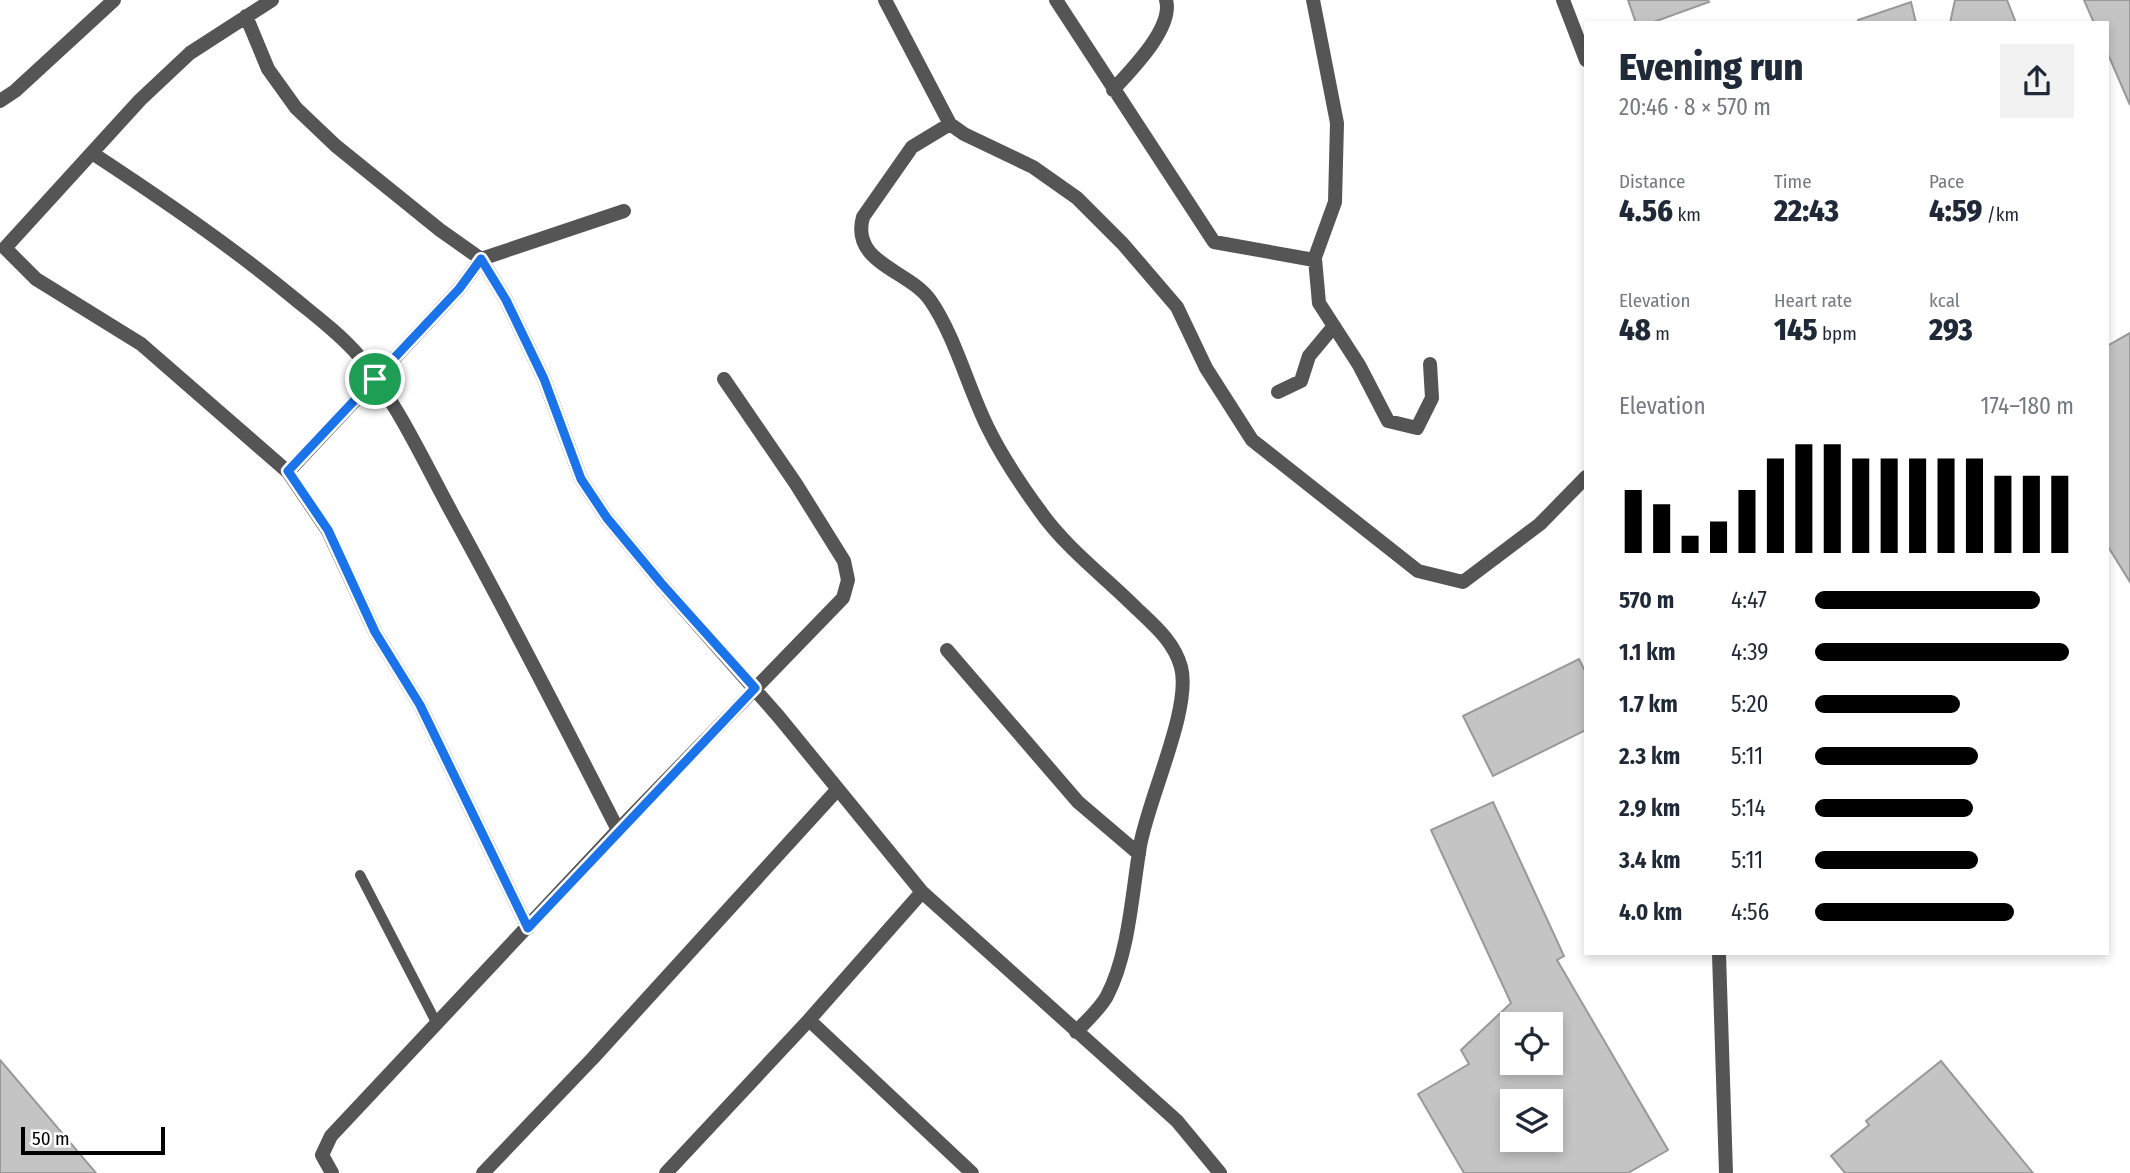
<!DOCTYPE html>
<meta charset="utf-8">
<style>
body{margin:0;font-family:"Fira Sans Condensed",sans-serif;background:#f2f2f3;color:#1f2937;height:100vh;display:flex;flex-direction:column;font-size:26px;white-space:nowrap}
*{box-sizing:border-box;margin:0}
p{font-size:23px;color:#747a83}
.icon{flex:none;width:38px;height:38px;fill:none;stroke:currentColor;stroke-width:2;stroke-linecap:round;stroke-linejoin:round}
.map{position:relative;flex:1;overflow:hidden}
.drawer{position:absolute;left:1584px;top:21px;width:525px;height:934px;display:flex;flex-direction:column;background:#fff;border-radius:0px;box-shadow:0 4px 10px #0003}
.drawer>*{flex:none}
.fabs{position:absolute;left:1500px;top:1012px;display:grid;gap:14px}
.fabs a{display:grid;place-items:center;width:63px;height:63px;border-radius:0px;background:#fff;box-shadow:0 4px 10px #0003;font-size:35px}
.scale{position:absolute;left:21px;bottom:18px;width:144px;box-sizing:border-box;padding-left:7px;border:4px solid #000;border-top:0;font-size:19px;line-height:24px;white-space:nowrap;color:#000;-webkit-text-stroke:5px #fff;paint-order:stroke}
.pin{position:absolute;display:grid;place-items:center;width:60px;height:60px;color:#fff;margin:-30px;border:4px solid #fff;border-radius:50%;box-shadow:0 2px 7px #0007}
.round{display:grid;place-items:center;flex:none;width:74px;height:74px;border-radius:0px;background:#f2f2f3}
.headline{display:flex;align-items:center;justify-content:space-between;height:119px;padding:0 35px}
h1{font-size:38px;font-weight:800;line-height:52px}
.stats{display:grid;grid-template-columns:repeat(3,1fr);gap:10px;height:119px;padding:7px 35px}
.stats div{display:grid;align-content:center}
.stats b{font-size:30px;font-weight:800}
.stats small{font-size:19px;font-weight:400}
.stats p{font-size:19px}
.chart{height:196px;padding:14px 35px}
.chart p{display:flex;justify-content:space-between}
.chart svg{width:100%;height:126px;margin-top:7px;stroke:#000;stroke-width:6}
ul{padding:0 35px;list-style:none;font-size:23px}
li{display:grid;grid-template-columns:112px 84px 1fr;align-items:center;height:52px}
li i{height:18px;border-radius:9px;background:#000}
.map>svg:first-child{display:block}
.building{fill:#c4c4c4;stroke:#999;stroke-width:2;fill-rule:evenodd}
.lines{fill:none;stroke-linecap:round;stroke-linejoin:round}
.service{stroke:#555;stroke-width:10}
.minor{stroke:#555;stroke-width:14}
.tertiary{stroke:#555;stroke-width:14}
.route-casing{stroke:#fff;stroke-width:14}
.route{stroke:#1a73e8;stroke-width:9}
</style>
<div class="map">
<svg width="2130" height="1173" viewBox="0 0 2130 1173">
<rect width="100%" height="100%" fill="#fff"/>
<!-- building -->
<path class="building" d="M 1628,0 L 1708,0 L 1709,2 L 1651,23 L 1636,23 Z
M 1955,0 L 2007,0 L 2016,23 L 1950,23 Z
M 2084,0 L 2130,0 L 2130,105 L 2107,52 L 2107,23 L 2094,23 Z
M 1911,2 L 1916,23 L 1858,23 L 1858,20 Z
M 2130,333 L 2130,582 L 2107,545 L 2107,346 Z
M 1579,659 L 1586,673 L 1586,730 L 1493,776 L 1463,716 Z
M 1493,802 L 1564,956 L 1557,960 L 1668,1150 L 1628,1173 L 1464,1173 L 1418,1094 L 1469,1064 L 1461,1050 L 1511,1003 L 1431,830 ZM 1512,1024 L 1550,1024 L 1550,1062 L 1512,1062 ZM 1512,1101 L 1550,1101 L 1550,1139 L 1512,1139 Z
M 0,1060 L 96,1173 L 0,1173 Z
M 1941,1061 L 2033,1173 L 1845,1173 L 1831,1156 L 1869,1125 L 1866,1121 Z"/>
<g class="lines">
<!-- service -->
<path class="service" d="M 360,875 L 437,1024"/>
<!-- minor -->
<path class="minor" d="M 272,0 L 190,53 L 140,100 L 5,248 L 36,279 L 141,344 L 288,472 L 328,531 L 375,632 L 420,705 L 528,928
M 885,0 L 950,124 L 964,134 L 1033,167 L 1077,198 L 1123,244 L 1177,307 L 1206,368 L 1252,440 L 1418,571 L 1463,582 L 1540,524 L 1586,477
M 1056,0 L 1214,242 L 1314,260 L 1335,202 L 1337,123 L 1313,0
M 246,16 L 268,69 L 296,108 L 336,146 L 440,230 L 481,259 L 506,300 L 544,379 L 581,479 L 607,518 L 661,583 L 779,717 L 922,892 L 1177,1121 L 1220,1173
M 1113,90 C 1130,71 1174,28 1166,0
M 0,101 L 15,91 L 114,0
M 950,124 L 912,147 L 863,217 C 850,263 909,270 930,300 C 954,334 968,387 987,426 C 1001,455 1021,485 1040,511 C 1066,548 1105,577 1137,609 C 1155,626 1174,642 1181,667 C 1192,708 1148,799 1140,846 C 1132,893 1129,954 1107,996 C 1100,1009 1086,1021 1076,1032
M 92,153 C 162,199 231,246 295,299 C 317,317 340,334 358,355 C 397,402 424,462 453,515 C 510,619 564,724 618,830
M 1315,259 L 1319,303 L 1359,365 L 1388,421 L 1417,428 L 1432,398 L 1430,364
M 1278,392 L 1301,381 L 1309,356 L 1334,326
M 288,472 L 459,289 L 481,259 L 624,211
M 947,650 L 1078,802 L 1139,854
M 809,1020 L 972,1173
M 332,1173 L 322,1155 L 331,1136 L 618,830 L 843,598 L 848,580 L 844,561 L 796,484 L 724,379
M 483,1173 L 593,1058 L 838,789
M 666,1173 L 809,1020 L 922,892"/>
<!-- tertiary -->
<path class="tertiary" d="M 1563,0 L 1586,60
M 1719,954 L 1726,1173"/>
</g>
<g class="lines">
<defs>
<path id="route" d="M 481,259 L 506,300 L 544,379 L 581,479 L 607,518 L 661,583 L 755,688 L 528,928 L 420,705 L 375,632 L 328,530 L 288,471 L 459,289 Z"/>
</defs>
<!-- route casing -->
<use href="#route" class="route-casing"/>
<!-- route -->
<use href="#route" class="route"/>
</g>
</svg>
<div class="fabs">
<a><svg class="icon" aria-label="locate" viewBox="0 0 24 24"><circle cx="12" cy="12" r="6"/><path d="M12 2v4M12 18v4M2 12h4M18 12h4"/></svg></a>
<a><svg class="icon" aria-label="layers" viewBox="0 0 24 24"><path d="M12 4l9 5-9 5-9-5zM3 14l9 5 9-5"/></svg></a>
</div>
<div class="scale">50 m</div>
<div class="pin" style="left:375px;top:379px;background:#1e9e55"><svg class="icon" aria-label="arrive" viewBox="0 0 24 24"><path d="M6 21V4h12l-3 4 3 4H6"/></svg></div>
<section class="drawer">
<div class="headline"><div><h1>Evening run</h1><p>20:46 · 8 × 570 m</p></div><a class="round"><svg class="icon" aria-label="share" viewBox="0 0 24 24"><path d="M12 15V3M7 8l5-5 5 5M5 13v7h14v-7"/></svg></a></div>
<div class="stats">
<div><p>Distance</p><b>4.56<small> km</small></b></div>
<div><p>Time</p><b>22:43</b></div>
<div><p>Pace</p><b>4:59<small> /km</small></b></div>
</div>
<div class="stats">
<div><p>Elevation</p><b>48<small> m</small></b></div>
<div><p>Heart rate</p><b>145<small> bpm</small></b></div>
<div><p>kcal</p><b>293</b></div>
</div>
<div class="chart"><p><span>Elevation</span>174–180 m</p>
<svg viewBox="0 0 160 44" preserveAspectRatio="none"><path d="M5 44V22M15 44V27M25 44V38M35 44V33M45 44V22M55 44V11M65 44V6M75 44V6M85 44V11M95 44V11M105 44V11M115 44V11M125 44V11M135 44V17M145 44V17M155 44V17"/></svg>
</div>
<ul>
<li><b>570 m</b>4:47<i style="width:87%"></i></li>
<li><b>1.1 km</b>4:39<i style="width:98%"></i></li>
<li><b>1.7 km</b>5:20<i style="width:56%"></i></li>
<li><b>2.3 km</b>5:11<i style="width:63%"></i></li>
<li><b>2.9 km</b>5:14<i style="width:61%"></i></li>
<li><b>3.4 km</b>5:11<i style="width:63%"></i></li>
<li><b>4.0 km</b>4:56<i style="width:77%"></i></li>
</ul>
</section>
</div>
